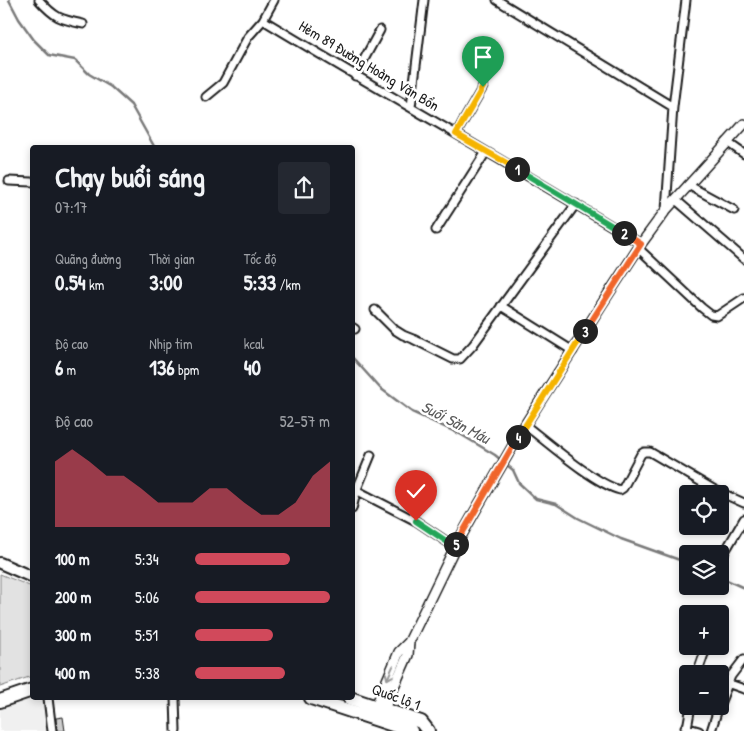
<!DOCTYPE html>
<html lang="vi">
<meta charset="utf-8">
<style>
body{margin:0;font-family:"Patrick Hand",sans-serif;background:#242831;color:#f1f3f6;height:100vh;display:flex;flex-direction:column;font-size:19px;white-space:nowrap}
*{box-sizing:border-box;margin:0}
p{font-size:16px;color:#9ea1a6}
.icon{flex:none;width:28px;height:28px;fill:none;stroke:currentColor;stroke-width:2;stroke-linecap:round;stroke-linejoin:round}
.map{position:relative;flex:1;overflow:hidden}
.details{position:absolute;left:30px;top:145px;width:325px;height:555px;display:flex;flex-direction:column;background:#171b24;border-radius:5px;box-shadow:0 2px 8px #0003}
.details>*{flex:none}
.buttons{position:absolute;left:679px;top:485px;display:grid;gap:10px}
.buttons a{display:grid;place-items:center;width:50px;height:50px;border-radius:5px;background:#171b24;box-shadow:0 2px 8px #0003;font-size:25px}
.pin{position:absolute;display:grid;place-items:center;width:42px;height:42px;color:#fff;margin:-51px -21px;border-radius:50% 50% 50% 0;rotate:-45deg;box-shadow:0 0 5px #0007}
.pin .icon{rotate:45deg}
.km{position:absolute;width:25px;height:25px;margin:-12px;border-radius:50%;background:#222;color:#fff;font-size:14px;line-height:25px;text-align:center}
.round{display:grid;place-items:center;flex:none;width:52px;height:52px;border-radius:5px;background:#242831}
.overview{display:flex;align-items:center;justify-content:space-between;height:85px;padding:0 25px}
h1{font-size:28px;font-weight:800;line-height:38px}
.metrics{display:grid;grid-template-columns:repeat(3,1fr);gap:8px;height:85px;padding:5px 25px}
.metrics div{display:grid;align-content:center}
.metrics b{font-size:21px;font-weight:800}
.metrics small{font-size:14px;font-weight:400}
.metrics p{font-size:14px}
.chart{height:140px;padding:10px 25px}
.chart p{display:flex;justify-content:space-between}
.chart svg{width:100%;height:90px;margin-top:5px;fill:#d1495b;opacity:.7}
ul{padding:0 25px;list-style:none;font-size:16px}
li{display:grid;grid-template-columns:80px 60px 1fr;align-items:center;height:38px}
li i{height:12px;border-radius:6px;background:#d1495b}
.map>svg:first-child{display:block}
.built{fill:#f0f0f0}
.green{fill:#e2e2e2;stroke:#7f7f7f}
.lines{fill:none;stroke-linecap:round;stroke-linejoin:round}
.stream{stroke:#7a7a7a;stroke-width:2.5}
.building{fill:#cecece;stroke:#1c1c1c}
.street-casing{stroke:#1c1c1c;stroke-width:11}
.secondary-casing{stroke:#1c1c1c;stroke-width:12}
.primary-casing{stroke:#1c1c1c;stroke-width:14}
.highway-casing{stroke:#1c1c1c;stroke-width:16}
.street{stroke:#fff;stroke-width:7}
.secondary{stroke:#fff;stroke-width:9}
.primary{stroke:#fff;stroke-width:10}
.highway{stroke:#fff;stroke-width:12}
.oneway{stroke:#999}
.split-1-casing{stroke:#fff;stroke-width:10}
.split-2-casing{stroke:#fff;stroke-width:10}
.split-3-casing{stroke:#fff;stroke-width:10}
.split-4-casing{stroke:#fff;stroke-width:10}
.split-5-casing{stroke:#fff;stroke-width:10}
.split-6-casing{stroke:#fff;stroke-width:10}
.split-1{stroke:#f5b400;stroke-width:6}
.split-2{stroke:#22a559;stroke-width:6}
.split-3{stroke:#f0652b;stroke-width:6}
.split-4{stroke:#f5b400;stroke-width:6}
.split-5{stroke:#f0652b;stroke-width:6}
.split-6{stroke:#22a559;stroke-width:6}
.labels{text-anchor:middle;stroke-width:5;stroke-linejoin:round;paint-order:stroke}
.street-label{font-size:15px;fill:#1c1c1c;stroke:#fff}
.water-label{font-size:16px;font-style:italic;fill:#5a5a5a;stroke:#fff}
</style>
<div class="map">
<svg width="744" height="731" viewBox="0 0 744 731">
<rect width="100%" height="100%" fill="#fff"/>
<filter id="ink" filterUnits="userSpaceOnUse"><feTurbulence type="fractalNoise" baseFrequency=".02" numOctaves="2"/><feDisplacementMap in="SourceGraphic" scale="10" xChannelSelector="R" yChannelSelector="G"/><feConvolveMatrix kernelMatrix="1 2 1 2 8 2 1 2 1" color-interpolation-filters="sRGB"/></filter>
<g filter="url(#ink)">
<!-- built -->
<path class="built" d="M 32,695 L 32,698 L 49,698 L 52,731 L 0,731 L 0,706 Z"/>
<!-- green -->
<path class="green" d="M 0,574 L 32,587 L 32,676 L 0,687 Z"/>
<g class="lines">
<!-- stream -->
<path class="stream" d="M 9,0 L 19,19 L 34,40 L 49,55 L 75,60 L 89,74 L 111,87 L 131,105 L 155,148
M 352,357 L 380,388 L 412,412 L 460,434 L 495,455 L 513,470 L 519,483 L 536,499 L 556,504 L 578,518 L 621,539 L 688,563
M 720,577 L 744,588"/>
</g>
<!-- building -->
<path class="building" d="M 63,717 L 65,731 L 57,731 L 56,718 Z"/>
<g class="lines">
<defs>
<path id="street" d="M 39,0 C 55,18 60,19 83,24
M 497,0 L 673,107
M 263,20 C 388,96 516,167 641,244
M 355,76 L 380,30
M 206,97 L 223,83 L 248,37 L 263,20 L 274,0
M 411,107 L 424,0
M 456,134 L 483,87
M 727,142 L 744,154
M 9,181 L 32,182
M 688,185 L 734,210
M 676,200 L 744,259
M 666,210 L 673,107 L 686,0
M 436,230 L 486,152
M 638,248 L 702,308 L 711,315 L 717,316 L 744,298
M 501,306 L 573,351
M 375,310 L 395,330 L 403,335 L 413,339 L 453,359 L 460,359 L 473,345 L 576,204
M 352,327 L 355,329
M 525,425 C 547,442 595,484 620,490 L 623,488 L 641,454 L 644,452 L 650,452 L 715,490 L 744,503
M 352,488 L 416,521 L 455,547
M 352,509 L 357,489 L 371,455
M 723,555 L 744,519
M 697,674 L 704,654 L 711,646
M 727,683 L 744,689
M 48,698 L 52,731
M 175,698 L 176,731
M 720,704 L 731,676 L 744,659
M 685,727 L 699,731
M 687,728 L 691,706
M 711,731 L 719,706"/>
<path id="secondary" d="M 376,706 L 399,652 L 409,642 L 455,547 L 474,513 L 525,425 L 602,304 L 641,244 L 666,210 L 744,124
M 384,709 L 408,655 L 409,642"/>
<path id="primary" d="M 0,563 L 32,577"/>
<path id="highway" d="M 311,698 L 411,731
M 350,698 L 421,722 L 428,731
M 0,701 L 32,690"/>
</defs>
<!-- street casing -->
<use href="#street" class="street-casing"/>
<!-- secondary casing -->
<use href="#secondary" class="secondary-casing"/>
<!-- primary casing -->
<use href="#primary" class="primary-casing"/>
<!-- highway casing -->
<use href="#highway" class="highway-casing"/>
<!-- street -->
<use href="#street" class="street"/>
<!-- secondary -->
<use href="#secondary" class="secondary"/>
<!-- primary -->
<use href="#primary" class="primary"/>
<!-- highway -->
<use href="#highway" class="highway"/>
</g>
<!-- one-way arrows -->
<defs><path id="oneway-shaft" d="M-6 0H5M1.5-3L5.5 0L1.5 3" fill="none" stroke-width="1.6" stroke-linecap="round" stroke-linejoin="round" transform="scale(1.25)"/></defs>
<use class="oneway" href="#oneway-shaft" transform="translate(390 673) rotate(114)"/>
</g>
<g class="lines" filter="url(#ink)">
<defs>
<path id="split-1" d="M 483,87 L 456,134 L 517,169"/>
<path id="split-2" d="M 517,169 L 624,233"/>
<path id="split-3" d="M 585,331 L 641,244 L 624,233"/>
<path id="split-4" d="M 518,437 L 585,331"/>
<path id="split-5" d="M 456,544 L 518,437"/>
<path id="split-6" d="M 416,521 L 455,547 L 456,544"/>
</defs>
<!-- split-1 casing -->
<use href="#split-1" class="split-1-casing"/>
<!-- split-2 casing -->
<use href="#split-2" class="split-2-casing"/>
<!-- split-3 casing -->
<use href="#split-3" class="split-3-casing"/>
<!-- split-4 casing -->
<use href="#split-4" class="split-4-casing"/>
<!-- split-5 casing -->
<use href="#split-5" class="split-5-casing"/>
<!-- split-6 casing -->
<use href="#split-6" class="split-6-casing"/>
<!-- split-1 -->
<use href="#split-1" class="split-1"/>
<!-- split-2 -->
<use href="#split-2" class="split-2"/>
<!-- split-3 -->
<use href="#split-3" class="split-3"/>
<!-- split-4 -->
<use href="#split-4" class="split-4"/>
<!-- split-5 -->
<use href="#split-5" class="split-5"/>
<!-- split-6 -->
<use href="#split-6" class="split-6"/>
</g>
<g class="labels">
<!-- street labels -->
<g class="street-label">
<text transform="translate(369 66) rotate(31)" y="5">Hẻm 89 Đường Hoàng Văn Bổn</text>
<text transform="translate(396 697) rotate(20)" y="5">Quốc lộ 1</text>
</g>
<!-- water labels -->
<g class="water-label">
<text transform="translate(456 422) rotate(27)" y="6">Suối Săn Máu</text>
</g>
</g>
</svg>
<div class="buttons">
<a><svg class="icon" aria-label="locate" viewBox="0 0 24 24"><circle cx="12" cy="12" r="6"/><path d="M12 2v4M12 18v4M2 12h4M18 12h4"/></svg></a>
<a><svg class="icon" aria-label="layers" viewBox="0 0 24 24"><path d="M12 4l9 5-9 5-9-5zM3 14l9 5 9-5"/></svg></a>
<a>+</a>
<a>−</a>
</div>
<div class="pin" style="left:483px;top:87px;background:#1e9e55"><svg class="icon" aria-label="arrive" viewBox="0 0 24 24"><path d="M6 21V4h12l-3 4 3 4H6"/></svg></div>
<div class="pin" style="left:416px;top:521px;background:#d93025"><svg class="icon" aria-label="check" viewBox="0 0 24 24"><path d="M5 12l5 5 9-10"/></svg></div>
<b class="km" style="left:517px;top:169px">1</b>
<b class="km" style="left:624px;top:233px">2</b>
<b class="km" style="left:585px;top:331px">3</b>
<b class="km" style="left:518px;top:437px">4</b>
<b class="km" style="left:456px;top:544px">5</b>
<section class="details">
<div class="overview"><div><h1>Chạy buổi sáng</h1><p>07:17</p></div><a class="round"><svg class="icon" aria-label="share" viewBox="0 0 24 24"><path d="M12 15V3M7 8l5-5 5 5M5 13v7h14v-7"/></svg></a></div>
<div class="metrics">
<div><p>Quãng đường</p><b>0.54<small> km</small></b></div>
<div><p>Thời gian</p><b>3:00</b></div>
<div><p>Tốc độ</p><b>5:33<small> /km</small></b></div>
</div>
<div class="metrics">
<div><p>Độ cao</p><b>6<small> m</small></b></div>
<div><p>Nhịp tim</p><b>136<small> bpm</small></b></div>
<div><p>kcal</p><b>40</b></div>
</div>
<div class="chart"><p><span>Độ cao</span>52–57 m</p>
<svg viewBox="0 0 160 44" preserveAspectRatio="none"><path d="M0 44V12L10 6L20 12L30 19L40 19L50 25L60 32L70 32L80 32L90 25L100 25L110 32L120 38L130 38L140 32L150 19L160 12V44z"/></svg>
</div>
<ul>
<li><b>100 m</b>5:34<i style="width:70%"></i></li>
<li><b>200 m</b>5:06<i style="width:100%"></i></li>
<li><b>300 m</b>5:51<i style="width:58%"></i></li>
<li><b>400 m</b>5:38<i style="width:67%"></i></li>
</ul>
</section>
</div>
